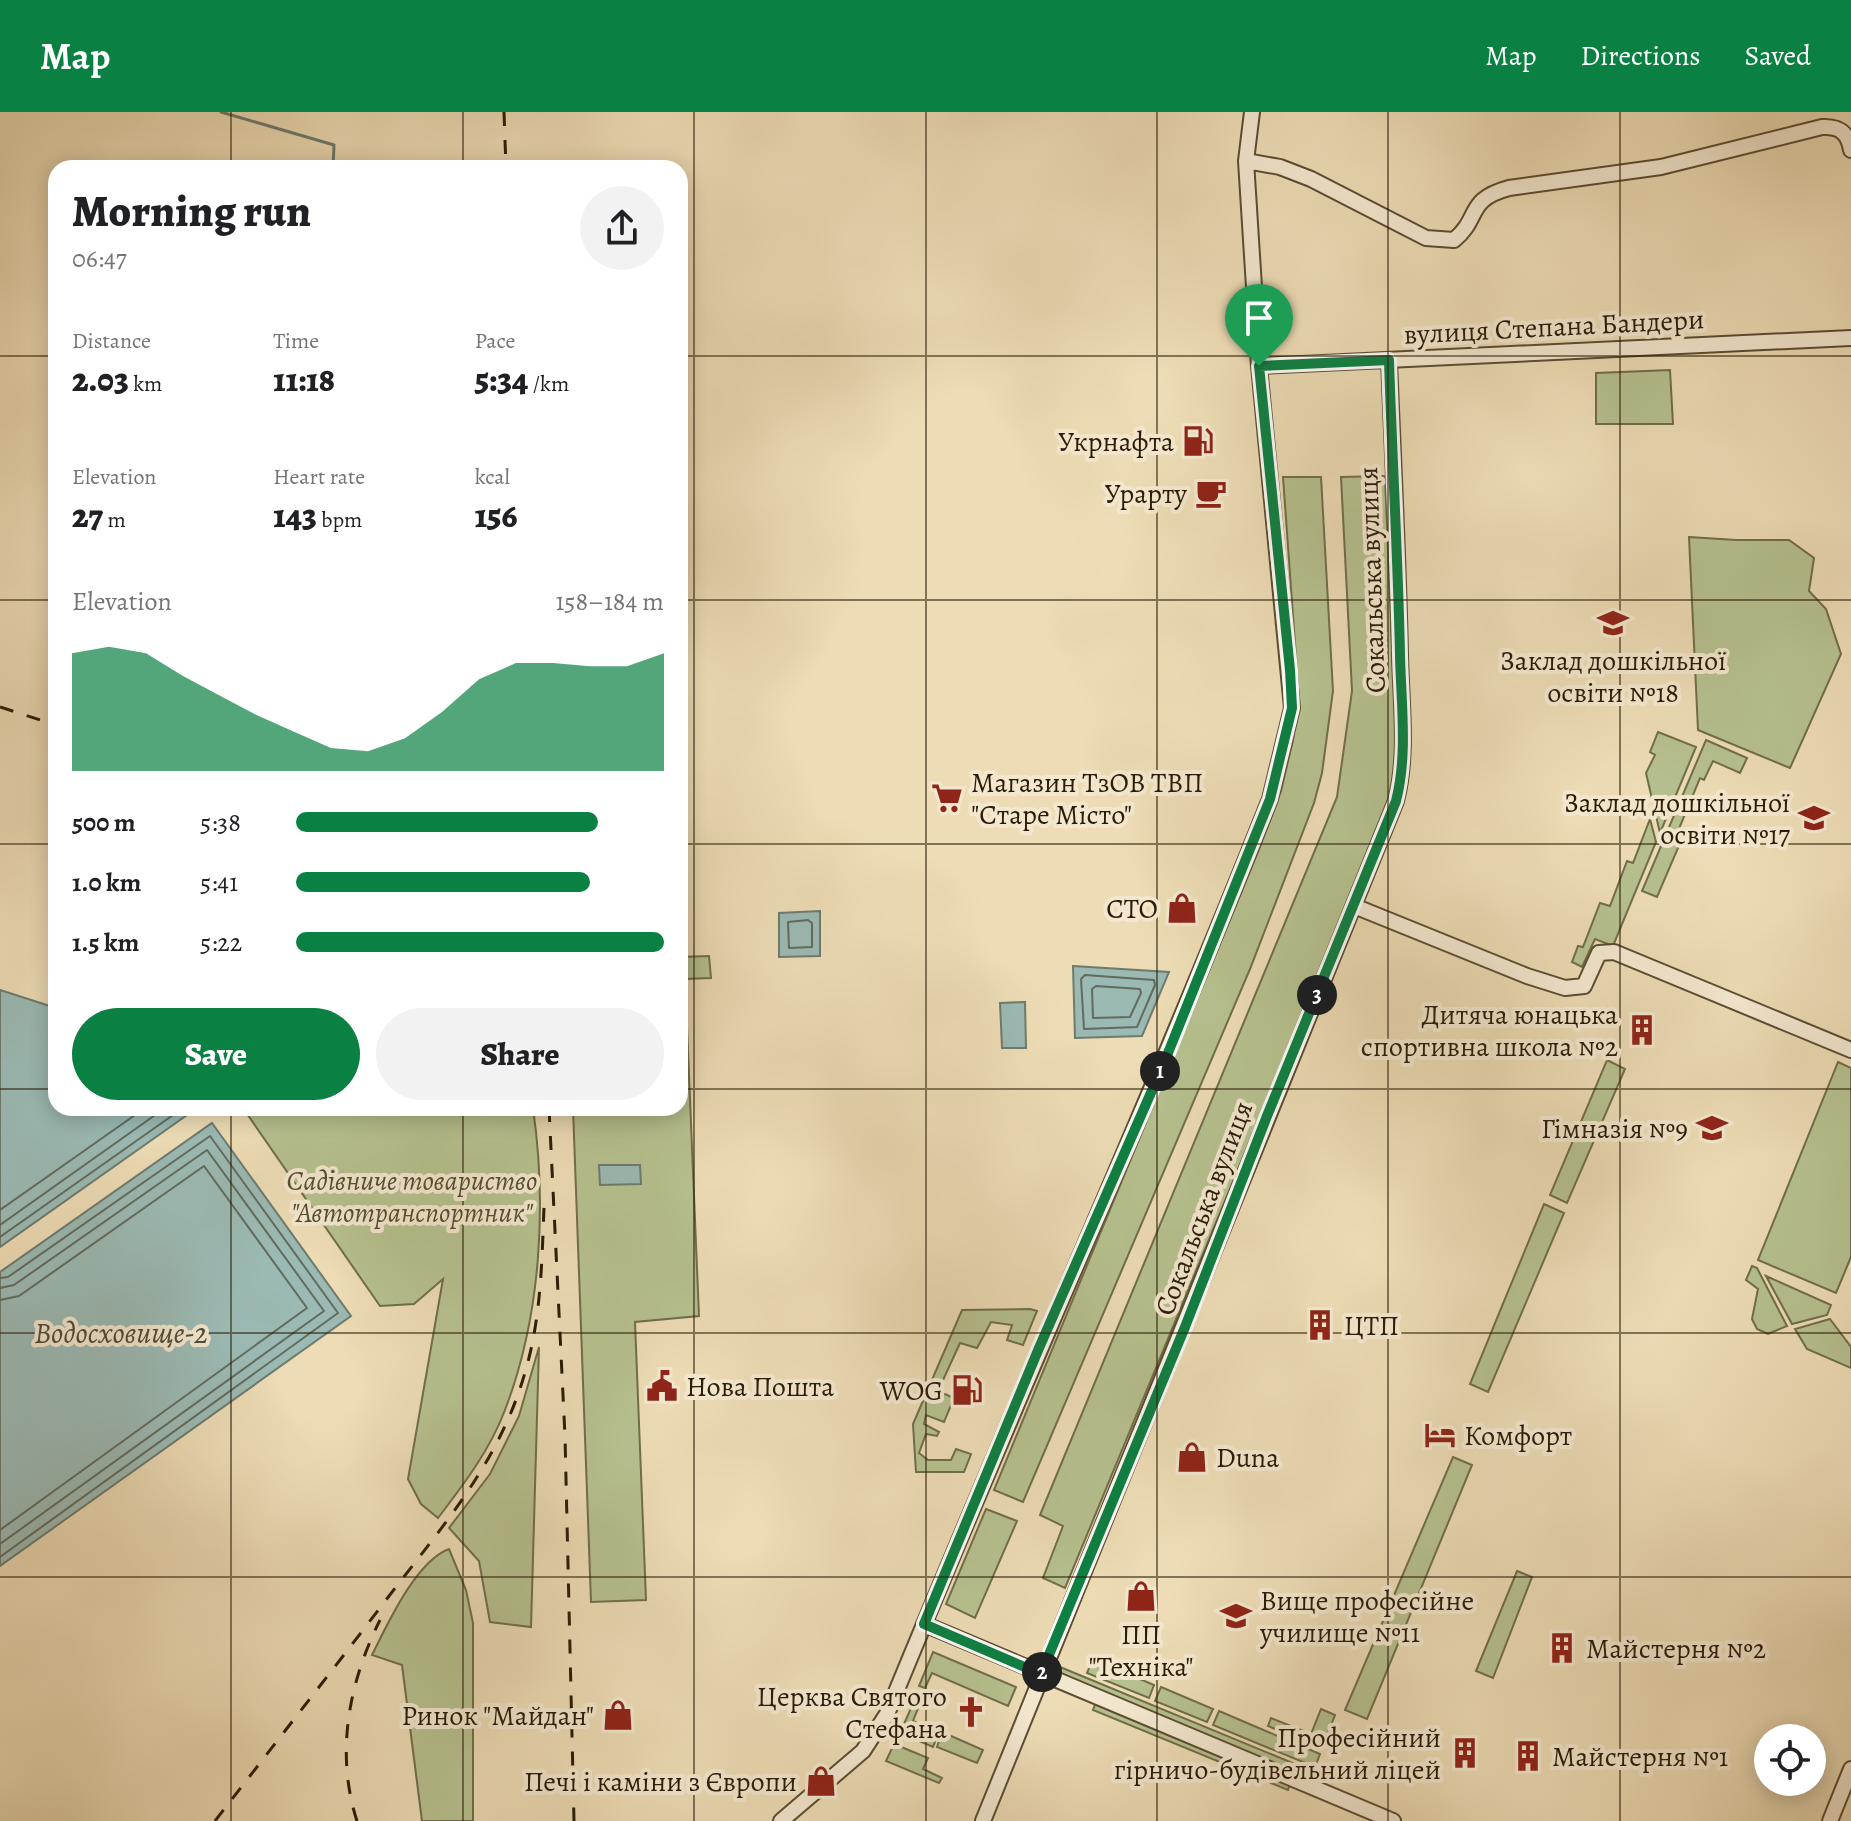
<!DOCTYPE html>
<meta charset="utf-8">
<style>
body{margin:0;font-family:Alegreya,serif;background:#f2f2f2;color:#202124;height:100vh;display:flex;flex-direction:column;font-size:30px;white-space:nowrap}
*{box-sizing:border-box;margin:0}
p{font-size:26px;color:#757577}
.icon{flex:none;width:44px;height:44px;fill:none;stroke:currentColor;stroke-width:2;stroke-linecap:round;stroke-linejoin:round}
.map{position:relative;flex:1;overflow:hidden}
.sheet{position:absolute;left:48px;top:48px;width:640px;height:956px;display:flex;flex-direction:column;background:#fff;border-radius:24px;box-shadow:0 4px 20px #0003}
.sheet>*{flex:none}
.fabs{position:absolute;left:1754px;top:1612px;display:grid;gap:16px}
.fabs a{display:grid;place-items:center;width:72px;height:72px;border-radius:50%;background:#fff;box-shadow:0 4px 20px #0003;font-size:40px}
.pin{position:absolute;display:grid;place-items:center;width:68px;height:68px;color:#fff;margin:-82px -34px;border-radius:50% 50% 50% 0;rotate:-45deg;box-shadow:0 0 8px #0007}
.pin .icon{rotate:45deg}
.km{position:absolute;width:40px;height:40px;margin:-20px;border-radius:50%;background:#222;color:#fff;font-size:22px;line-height:40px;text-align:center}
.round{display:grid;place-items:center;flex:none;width:84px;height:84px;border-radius:42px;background:#f2f2f2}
.head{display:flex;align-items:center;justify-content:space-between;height:136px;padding:0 24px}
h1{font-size:44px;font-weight:800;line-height:60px}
.stats{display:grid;grid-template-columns:repeat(3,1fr);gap:12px;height:136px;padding:8px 24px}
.stats div{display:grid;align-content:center}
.stats b{font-size:34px;font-weight:800}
.stats small{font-size:22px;font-weight:400}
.stats p{font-size:22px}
.chart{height:224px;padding:16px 24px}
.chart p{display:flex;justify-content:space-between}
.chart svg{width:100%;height:144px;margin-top:8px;fill:#0b8043;opacity:.7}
.button{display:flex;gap:16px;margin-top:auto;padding:16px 24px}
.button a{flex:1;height:92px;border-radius:48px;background:#0b8043;color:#fff;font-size:32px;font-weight:800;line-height:92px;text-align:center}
.button a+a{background:#f2f2f2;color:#202124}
ul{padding:0 24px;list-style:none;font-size:26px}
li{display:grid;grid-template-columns:128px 96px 1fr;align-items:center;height:60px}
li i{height:20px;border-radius:10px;background:#0b8043}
header{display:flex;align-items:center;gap:48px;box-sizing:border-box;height:112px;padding:0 40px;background:#0b8043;color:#fff}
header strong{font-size:38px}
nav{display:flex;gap:44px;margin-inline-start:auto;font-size:28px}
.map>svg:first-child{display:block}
.green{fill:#b6c18f;stroke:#706e4a;stroke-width:2}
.water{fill:#9bbab4;stroke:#6e7b6e;stroke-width:2}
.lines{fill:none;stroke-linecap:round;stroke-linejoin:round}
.shore{stroke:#626b5d;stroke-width:2}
.stream{stroke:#6e7b6e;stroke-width:3}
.minor-casing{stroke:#5b4c32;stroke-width:18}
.minor{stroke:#f3e8cf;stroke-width:14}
.rail{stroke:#2a1c06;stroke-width:3;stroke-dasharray:14 14;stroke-linecap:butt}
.route-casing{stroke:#fff;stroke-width:16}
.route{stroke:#0b8043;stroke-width:10}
.grid{fill:none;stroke:#2a1c06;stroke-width:2;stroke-opacity:0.55}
.labels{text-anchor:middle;stroke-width:8;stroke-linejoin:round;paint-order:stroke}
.street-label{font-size:28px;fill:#2a1c06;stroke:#f3e8cf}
.poi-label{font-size:28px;fill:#2a1c06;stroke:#f3e8cf;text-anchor:end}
.park-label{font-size:28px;font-style:italic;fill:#544e2f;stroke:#f3e8cf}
.water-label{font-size:30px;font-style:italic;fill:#4c4b3a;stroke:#f3e8cf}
</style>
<header>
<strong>Map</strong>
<nav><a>Map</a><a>Directions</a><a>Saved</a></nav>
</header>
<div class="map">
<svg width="1851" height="1709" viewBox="0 0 1851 1709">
<rect width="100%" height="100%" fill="#eddcb5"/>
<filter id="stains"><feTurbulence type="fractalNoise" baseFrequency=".0025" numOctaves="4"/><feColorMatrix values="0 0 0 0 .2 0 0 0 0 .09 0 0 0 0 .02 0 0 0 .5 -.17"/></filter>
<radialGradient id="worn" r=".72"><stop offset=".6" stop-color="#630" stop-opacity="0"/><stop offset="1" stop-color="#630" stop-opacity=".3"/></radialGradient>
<!-- green -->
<path class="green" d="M 1670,258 L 1673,312 L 1596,312 L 1596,261 Z
M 1385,364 L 1397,654 L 1389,692 L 1065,1476 L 1043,1466 L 1063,1414 L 1040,1403 L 1337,685 L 1352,579 L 1341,365 Z
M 1283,365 L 1321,365 L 1333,579 L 1322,661 L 1314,691 L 1250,857 L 1023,1390 L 994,1378 L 1258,740 L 1281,679 L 1293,628 L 1299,587 Z
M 1689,425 L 1736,428 L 1789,428 L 1814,446 L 1809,479 L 1826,497 L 1841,542 L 1790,656 L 1698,618 Z
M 1658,620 L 1696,635 L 1660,721 L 1646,661 L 1655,643 L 1650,640 Z
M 1706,628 L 1747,646 L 1740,661 L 1713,649 L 1704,668 L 1700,666 L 1678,719 L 1684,722 L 1657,785 L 1642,779 Z
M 1650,707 L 1656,730 L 1613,834 L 1595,827 L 1582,855 L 1572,850 L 1578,834 L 1583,835 L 1600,791 L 1610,794 L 1627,749 L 1633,751 Z
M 709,844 L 711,866 L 685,867 L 699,1204 L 635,1210 L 646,1488 L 591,1490 L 573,996 L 680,996 L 680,845 Z
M 1607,948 L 1625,957 L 1567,1091 L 1550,1083 Z
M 1838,950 L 1851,956 L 1851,1145 L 1836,1181 L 1758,1148 Z
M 243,996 L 533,996 C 547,1094 541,1204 505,1298 C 490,1338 464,1372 438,1406 L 421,1392 L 408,1367 L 443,1167 L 414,1192 L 380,1194 Z
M 1544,1092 L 1564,1101 L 1488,1280 L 1470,1272 Z
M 1752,1154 L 1757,1156 L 1787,1214 L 1768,1222 L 1757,1217 L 1752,1207 L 1758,1177 L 1746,1168 Z
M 1766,1164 L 1831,1193 L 1827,1203 L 1792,1212 Z
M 1030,1197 L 1037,1199 L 1023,1233 L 1007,1228 L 1012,1213 L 991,1210 L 977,1236 L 960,1231 L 938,1279 L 954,1286 L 944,1310 L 926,1303 L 924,1312 L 939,1320 L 937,1324 L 926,1322 L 919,1341 L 928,1348 L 951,1348 L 956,1337 L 971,1342 L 964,1360 L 916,1360 L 913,1312 L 962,1198 Z
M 1830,1207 L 1851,1235 L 1851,1256 L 1807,1237 L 1795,1217 Z
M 539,1235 L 531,1515 L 490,1510 L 479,1449 L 449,1416 L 490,1362 L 519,1304 Z
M 1453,1345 L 1472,1353 L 1367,1607 L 1345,1598 Z
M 986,1397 L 1017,1409 L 975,1506 L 946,1492 Z
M 449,1437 L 466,1478 L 473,1511 L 473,1709 L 422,1709 L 402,1553 L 372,1543 C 387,1513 416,1449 449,1437 Z
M 1517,1459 L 1532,1465 L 1493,1566 L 1476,1559 Z
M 933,1540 L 1016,1575 L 1008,1594 L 932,1561 L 925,1576 L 919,1574 Z
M 1093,1547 L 1154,1573 L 1149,1586 L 1087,1561 Z
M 1060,1555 L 1312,1659 L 1308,1668 L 1057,1564 Z
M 1161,1575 L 1213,1597 L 1207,1610 L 1155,1589 Z
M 915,1587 L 921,1589 L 913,1609 L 939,1620 L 933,1635 L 900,1621 Z
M 1097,1588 L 1291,1669 L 1288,1678 L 1093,1598 Z
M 1321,1597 L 1335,1603 L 1322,1636 L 1268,1614 L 1271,1606 L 1311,1622 Z
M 1219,1599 L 1320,1642 L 1315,1655 L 1213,1613 Z
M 942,1620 L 983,1638 L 977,1651 L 937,1635 Z
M 894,1632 L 928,1646 L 923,1657 L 942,1666 L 939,1671 L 886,1649 Z"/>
<!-- water -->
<path class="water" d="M 820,799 L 820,844 L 779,845 L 779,801 Z
M 1073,854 L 1169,860 L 1142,924 L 1075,926 Z
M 0,878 L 56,896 L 56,996 L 197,996 L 0,1135 Z
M 1025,890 L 1026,936 L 1002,936 L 1000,891 Z
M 212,1011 L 351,1204 L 0,1454 L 0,1160 Z
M 599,1053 L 640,1053 L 641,1072 L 600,1073 Z"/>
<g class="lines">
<!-- shore -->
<path class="shore" d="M 808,808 L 812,811 L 812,835 L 789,836 L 788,810 Z
M 1085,863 L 1154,868 L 1155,873 L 1137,915 L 1084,917 L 1081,867 Z
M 1096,874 L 1140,877 L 1141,881 L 1130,905 L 1093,906 L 1092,877 Z
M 0,1098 L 145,996
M 0,1113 L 165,996
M 0,1125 L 183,996
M 0,1166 L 8,1165 L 210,1024 L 338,1201 L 0,1445
M 0,1176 L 14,1173 L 207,1038 L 324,1199 L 0,1432
M 0,1188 L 19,1184 L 204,1054 L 307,1196 L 0,1418"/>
<!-- stream -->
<path class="stream" d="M 221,0 L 334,33 L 333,56"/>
<defs>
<path id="minor" d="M 1246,49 L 1280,55 L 1311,67 L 1426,126 L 1454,128 C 1481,106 1465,88 1509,76 L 1661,55 L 1822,15 C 1840,14 1848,21 1851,38
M 1259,254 L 1851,226
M 1354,794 L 1527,864 L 1565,876 L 1584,874 L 1599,841 L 1614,840 L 1851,938
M 924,1512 L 1393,1709
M 781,1709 L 863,1639 L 887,1602 C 1012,1296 1148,995 1270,687 L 1292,596 L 1259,254 L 1246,49 L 1252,0
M 983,1709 L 1396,689 C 1408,642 1401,591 1400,543 C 1398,444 1393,346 1389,248
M 1830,1709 L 1851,1657"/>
</defs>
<!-- minor casing -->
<use href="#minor" class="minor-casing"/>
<!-- minor -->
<use href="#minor" class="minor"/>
<!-- rail -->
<path class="rail" d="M 504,0 L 506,56
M 0,595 L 56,613
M 549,996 L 565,1324 L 574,1709
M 215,1709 C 273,1634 332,1559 389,1484 C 445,1411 501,1348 526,1257 C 541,1205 542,1148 544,1095
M 357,1709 C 335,1641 349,1570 380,1508"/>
</g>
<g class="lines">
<defs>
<path id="route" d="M 1389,248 C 1392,346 1398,444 1400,543 C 1401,591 1408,642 1396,689 L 1267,1004 L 1185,1215 L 1041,1562 L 924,1512 L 1039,1236 L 1164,951 L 1270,687 L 1292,596 L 1290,558 L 1259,254 Z"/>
</defs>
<!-- route casing -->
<use href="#route" class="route-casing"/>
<!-- route -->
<use href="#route" class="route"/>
</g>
<!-- grid -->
<path class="grid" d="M 231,0 L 231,56M 463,0 L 463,56M 694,0 L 694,1709M 926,0 L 926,1709M 1157,0 L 1157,1709M 1388,0 L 1388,1709M 1620,0 L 1620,1709M 0,244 L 56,244M 680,244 L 1851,244M 0,488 L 56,488M 680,488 L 1851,488M 0,732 L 56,732M 680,732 L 1851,732M 0,977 L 56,977M 680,977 L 1851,977M 231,996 L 231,1709M 463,996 L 463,1709M 0,1221 L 1851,1221M 0,1465 L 1851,1465"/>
<!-- icons -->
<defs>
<symbol id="fuel-bare" viewBox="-9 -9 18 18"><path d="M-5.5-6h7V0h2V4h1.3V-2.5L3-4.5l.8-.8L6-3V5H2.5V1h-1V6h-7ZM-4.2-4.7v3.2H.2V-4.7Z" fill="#8f2418" stroke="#f3e8cf" stroke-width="2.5" paint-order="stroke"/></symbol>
<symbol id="cafe-bare" viewBox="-9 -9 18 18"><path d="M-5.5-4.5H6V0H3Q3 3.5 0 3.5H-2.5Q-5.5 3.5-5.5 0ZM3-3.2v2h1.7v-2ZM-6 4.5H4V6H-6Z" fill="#8f2418" stroke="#f3e8cf" stroke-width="2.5" paint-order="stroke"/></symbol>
<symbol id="school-bare" viewBox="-9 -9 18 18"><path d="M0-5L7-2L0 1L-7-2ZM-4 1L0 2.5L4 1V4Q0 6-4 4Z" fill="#8f2418" stroke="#f3e8cf" stroke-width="2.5" paint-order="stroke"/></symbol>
<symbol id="supermarket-bare" viewBox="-9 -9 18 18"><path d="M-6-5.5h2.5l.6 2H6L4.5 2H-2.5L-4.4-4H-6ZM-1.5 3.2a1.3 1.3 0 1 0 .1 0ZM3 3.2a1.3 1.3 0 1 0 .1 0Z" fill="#8f2418" stroke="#f3e8cf" stroke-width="2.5" paint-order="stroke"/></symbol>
<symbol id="shop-bare" viewBox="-9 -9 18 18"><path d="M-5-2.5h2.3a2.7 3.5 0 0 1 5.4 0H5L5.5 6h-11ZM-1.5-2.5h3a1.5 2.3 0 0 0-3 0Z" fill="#8f2418" stroke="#f3e8cf" stroke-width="2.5" paint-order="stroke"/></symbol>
<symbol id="building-bare" viewBox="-9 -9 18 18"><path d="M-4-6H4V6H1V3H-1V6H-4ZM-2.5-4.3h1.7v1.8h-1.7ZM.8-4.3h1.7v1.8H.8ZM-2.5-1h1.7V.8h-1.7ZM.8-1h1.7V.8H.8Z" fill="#8f2418" stroke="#f3e8cf" stroke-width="2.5" paint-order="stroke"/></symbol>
<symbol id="civic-bare" viewBox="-9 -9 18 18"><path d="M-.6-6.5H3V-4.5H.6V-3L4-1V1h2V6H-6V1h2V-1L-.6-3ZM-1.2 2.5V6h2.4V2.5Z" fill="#8f2418" stroke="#f3e8cf" stroke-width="2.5" paint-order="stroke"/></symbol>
<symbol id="hotel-bare" viewBox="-9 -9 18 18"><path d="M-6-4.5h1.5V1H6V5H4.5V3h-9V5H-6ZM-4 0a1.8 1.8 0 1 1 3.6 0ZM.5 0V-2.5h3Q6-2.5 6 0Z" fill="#8f2418" stroke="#f3e8cf" stroke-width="2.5" paint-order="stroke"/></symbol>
<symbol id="university-bare" viewBox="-9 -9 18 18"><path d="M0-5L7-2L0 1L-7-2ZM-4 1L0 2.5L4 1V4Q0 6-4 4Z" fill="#8f2418" stroke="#f3e8cf" stroke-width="2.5" paint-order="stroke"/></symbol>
<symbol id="church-bare" viewBox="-9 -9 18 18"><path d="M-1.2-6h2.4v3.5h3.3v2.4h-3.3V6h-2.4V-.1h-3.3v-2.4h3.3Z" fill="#8f2418" stroke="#f3e8cf" stroke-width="2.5" paint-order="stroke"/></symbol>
</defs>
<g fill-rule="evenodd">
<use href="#fuel-bare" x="1176" y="307" width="44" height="44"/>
<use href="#cafe-bare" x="1189" y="359" width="44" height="44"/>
<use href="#school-bare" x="1591" y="489" width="44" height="44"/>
<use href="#supermarket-bare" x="925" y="664" width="44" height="44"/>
<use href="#school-bare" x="1792" y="684" width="44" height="44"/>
<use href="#shop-bare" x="1160" y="774" width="44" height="44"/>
<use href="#building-bare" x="1620" y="896" width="44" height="44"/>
<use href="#school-bare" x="1690" y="994" width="44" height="44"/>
<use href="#building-bare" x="1298" y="1191" width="44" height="44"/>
<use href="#civic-bare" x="640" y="1252" width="44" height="44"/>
<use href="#fuel-bare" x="945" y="1256" width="44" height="44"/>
<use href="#hotel-bare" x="1418" y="1301" width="44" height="44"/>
<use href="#shop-bare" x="1170" y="1323" width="44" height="44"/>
<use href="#shop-bare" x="1119" y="1462" width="44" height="44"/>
<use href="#university-bare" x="1214" y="1482" width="44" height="44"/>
<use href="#building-bare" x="1540" y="1514" width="44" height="44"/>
<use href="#church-bare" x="949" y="1578" width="44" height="44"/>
<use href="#shop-bare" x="596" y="1581" width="44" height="44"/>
<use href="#building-bare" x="1443" y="1619" width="44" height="44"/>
<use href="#building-bare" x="1506" y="1622" width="44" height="44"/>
<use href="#shop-bare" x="799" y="1647" width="44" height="44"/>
</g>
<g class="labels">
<!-- street labels -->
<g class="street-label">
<text transform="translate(1554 214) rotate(-3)" y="10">вулиця Степана Бандери</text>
<text transform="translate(1371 468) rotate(-92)" y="10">Сокальська вулиця</text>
<text transform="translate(1203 1096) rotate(-69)" y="10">Сокальська вулиця</text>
</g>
<!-- poi labels -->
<g class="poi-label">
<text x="1174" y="339">Укрнафта</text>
<text x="1187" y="391">Урарту</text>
<text x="1613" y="558" text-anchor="middle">Заклад дошкільної<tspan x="1613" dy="32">освіти №18</tspan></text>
<text x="971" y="680" text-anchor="start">Магазин ТзОВ ТВП<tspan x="971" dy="32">"Старе Місто"</tspan></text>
<text x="1790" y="700">Заклад дошкільної<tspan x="1790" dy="32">освіти №17</tspan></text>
<text x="1158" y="806">СТО</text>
<text x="1618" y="912">Дитяча юнацька<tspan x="1618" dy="32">спортивна школа №2</tspan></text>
<text x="1688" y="1026">Гімназія №9</text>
<text x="1344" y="1223" text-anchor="start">ЦТП</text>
<text x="686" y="1284" text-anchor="start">Нова Пошта</text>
<text x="943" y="1288">WOG</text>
<text x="1464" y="1333" text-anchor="start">Комфорт</text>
<text x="1216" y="1355" text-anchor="start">Duna</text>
<text x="1260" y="1498" text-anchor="start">Вище професійне<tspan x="1260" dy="32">училище №11</tspan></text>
<text x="1141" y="1532" text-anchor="middle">ПП<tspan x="1141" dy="32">"Техніка"</tspan></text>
<text x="1586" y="1546" text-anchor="start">Майстерня №2</text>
<text x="947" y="1594">Церква Святого<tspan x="947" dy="32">Стефана</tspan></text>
<text x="594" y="1613">Ринок "Майдан"</text>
<text x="1441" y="1635">Професійний<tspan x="1441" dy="32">гірничо-будівельний ліцей</tspan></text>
<text x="1552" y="1654" text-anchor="start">Майстерня №1</text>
<text x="797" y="1679">Печі і каміни з Європи</text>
</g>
<!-- park labels -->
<g class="park-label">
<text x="412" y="1078">Садівниче товариство<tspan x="412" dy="32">"Автотранспортник"</tspan></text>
</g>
<!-- water labels -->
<g class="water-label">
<text x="121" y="1231">Водосховище-2</text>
</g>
</g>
<rect width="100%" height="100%" filter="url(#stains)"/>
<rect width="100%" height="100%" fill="url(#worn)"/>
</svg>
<div class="fabs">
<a><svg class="icon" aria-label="locate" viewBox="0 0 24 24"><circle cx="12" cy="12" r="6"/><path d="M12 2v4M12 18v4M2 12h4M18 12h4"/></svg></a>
</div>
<div class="pin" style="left:1259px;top:254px;background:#1e9e55"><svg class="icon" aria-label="arrive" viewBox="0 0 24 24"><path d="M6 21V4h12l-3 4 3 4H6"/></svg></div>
<b class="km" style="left:1160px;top:959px">1</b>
<b class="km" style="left:1042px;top:1560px">2</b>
<b class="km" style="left:1317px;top:883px">3</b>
<section class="sheet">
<div class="head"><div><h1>Morning run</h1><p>06:47</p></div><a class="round"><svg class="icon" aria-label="share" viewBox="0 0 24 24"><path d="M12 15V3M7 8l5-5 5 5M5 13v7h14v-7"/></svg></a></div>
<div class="stats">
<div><p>Distance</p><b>2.03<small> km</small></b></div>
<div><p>Time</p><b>11:18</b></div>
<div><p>Pace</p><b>5:34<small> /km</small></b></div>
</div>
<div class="stats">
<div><p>Elevation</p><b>27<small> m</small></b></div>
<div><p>Heart rate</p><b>143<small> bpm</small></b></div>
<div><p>kcal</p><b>156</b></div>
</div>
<div class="chart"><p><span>Elevation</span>158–184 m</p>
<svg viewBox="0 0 160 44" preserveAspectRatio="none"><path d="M0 44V8L10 6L20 8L30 15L40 21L50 27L60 32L70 37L80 38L90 34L100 26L110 16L120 11L130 11L140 12L150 12L160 8V44z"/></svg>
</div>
<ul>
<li><b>500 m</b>5:38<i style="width:82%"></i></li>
<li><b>1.0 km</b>5:41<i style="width:80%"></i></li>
<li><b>1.5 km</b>5:22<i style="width:100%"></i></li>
</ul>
<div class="button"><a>Save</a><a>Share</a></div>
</section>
</div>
